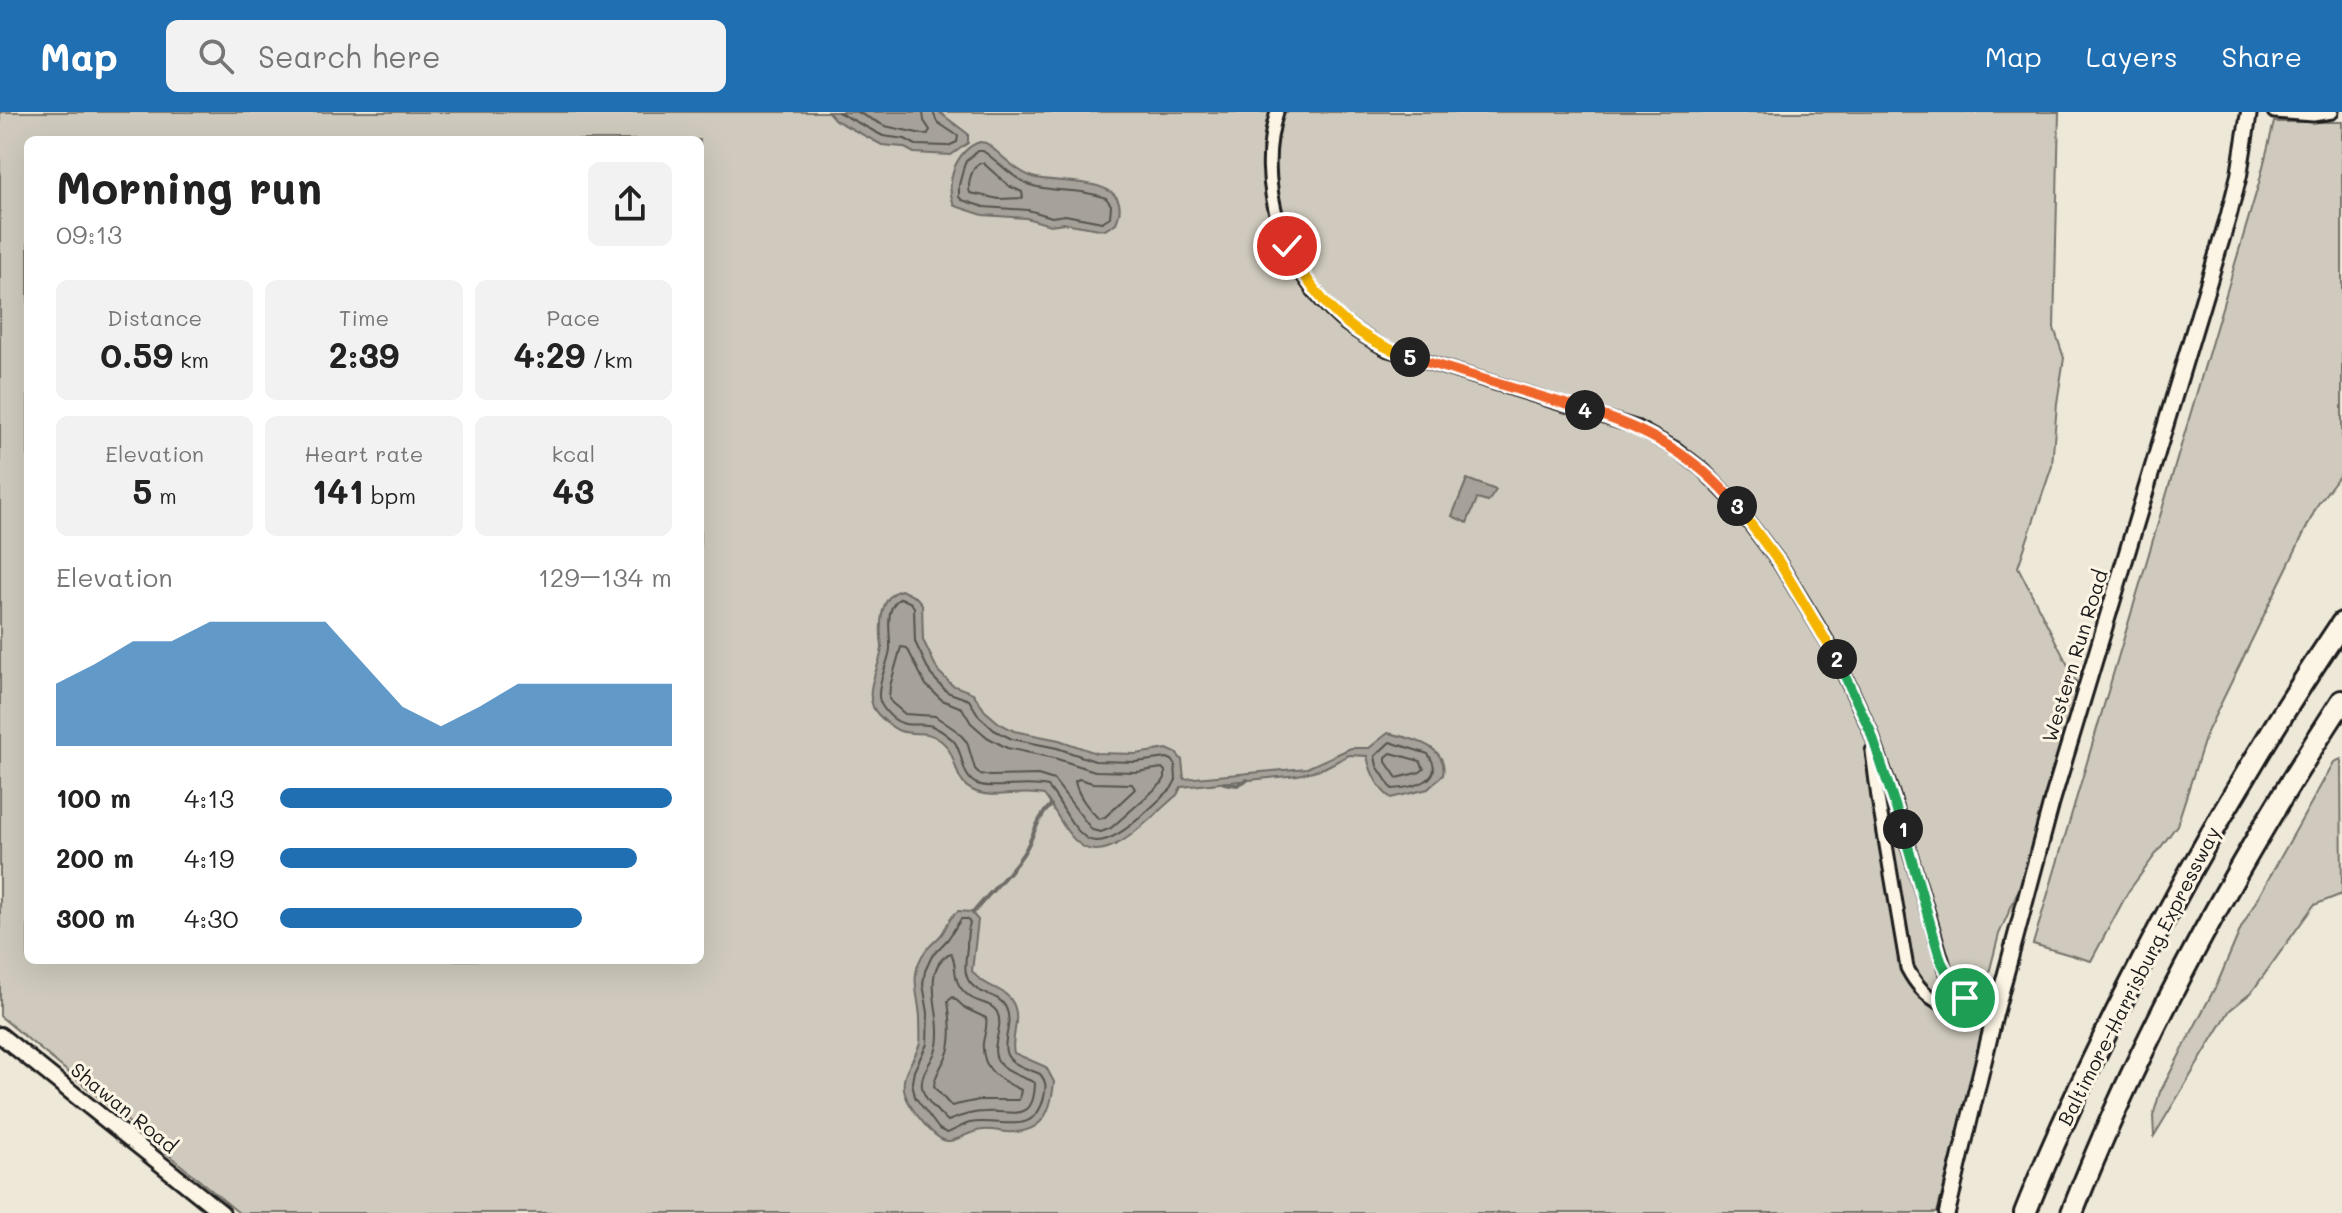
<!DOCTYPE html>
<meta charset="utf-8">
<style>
body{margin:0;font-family:Mali,sans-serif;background:#f2f2f2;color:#222;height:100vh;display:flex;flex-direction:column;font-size:30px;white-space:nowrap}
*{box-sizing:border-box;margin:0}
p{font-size:26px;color:#767676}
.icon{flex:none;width:44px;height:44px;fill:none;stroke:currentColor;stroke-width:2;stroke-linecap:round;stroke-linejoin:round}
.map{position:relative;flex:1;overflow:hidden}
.panel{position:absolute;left:24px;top:24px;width:680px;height:828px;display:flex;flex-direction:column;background:#fff;border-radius:12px;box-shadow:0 8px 32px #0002}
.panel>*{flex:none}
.pin{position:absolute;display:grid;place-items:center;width:68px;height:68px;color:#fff;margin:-34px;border:4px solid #fff;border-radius:50%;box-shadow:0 2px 8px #0007}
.km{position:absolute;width:40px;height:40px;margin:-20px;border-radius:50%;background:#222;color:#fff;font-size:22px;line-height:40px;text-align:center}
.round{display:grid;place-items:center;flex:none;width:84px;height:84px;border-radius:12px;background:#f2f2f2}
.headline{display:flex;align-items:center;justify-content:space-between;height:136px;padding:0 32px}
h1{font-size:44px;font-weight:700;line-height:60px}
.stats{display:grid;grid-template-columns:repeat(3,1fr);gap:12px;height:136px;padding:8px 32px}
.stats div{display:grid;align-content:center;border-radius:12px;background:#f2f2f2;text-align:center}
.stats b{font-size:34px;font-weight:700}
.stats small{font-size:22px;font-weight:400}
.stats p{font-size:22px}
.chart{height:224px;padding:16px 32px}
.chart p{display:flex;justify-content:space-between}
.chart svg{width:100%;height:144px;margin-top:8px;fill:#1f6fb2;opacity:.7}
ul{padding:0 32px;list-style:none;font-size:26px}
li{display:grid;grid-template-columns:128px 96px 1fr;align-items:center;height:60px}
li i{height:20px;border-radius:10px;background:#1f6fb2}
header{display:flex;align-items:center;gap:48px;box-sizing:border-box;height:112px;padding:0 40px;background:#1f6fb2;color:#fff}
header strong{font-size:38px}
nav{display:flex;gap:44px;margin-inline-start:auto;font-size:28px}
.search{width:560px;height:72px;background:#f2f2f2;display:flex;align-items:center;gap:20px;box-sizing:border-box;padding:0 28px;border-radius:12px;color:#767676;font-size:30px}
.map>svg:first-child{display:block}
.green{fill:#cfcabd;stroke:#76736c;stroke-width:2;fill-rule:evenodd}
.water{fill:#a7a299;stroke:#6f6c67;stroke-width:2}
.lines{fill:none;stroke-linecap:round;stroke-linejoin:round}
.shore{stroke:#54524e;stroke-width:2}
.stream{stroke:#6f6c67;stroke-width:4}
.minor-casing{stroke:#1c1c1c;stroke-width:17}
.tertiary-casing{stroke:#1c1c1c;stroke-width:20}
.secondary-casing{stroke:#1c1c1c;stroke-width:20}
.motorway-casing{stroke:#1c1c1c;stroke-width:26}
.minor{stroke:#fcf5e5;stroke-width:11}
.tertiary{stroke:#fcf5e5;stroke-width:14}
.secondary{stroke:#fcf5e5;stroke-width:14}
.motorway{stroke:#fcf5e5;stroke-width:20}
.split-1-casing{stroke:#fff;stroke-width:16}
.split-2-casing{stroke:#fff;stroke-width:16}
.split-3-casing{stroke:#fff;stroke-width:16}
.split-4-casing{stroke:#fff;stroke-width:16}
.split-5-casing{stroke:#fff;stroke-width:16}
.split-6-casing{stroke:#fff;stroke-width:16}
.split-1{stroke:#22a559;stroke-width:10}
.split-2{stroke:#22a559;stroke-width:10}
.split-3{stroke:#f5b400;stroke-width:10}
.split-4{stroke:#f0652b;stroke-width:10}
.split-5{stroke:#f0652b;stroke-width:10}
.split-6{stroke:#f5b400;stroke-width:10}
.labels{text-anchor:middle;stroke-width:6;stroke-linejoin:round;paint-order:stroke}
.street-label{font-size:20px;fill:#1c1c1c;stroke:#fcf5e5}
</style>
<header>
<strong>Map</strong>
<div class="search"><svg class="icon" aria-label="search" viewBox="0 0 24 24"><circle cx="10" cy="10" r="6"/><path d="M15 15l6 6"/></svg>Search here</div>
<nav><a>Map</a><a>Layers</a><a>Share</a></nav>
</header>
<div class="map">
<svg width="2342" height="1101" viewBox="0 0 2342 1101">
<rect width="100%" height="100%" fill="#eee8d9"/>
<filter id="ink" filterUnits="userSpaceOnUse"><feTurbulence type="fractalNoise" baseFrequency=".0125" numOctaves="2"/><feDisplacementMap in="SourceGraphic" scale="16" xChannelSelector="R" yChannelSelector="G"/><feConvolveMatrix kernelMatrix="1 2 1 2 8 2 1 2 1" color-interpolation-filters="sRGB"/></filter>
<g filter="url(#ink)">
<!-- green -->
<path class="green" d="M 0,0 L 2059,0 L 2054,216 L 2064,246 L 2057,291 L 2052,354 L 2018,455 L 2078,573 L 2026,762 L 1999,822 L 1985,877 L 1983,921 L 1937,1101 L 239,1101 L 0,904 ZM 28,28 L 700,28 L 700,848 L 28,848 Z
M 2274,10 L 2342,10 L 2342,360 L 2318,392 L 2207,620 L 2177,713 L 2128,780 L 2091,849 L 2033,832 L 2259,71 Z
M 2341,647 L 2342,782 L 2314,793 L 2251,881 L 2230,898 L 2154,1024 L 2153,1004 L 2160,980 L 2218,870 L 2241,816 L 2334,650 Z"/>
<!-- water -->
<path class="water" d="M 828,0 L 939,0 L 968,22 L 968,31 L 951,43 L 914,41 L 903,35 L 882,33 L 835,8 Z
M 980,30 L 986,31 C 1001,42 1014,58 1032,65 C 1057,73 1138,62 1116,111 L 1105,118 L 1064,111 L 1050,113 L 1026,106 L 983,103 L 955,94 C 943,73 956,37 980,30 Z
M 1467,367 L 1496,378 L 1488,390 L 1477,387 L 1467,411 L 1452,404 Z
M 901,478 L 917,486 L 922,492 L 923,528 L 938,559 L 952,573 L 973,581 L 985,599 L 999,611 L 1014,619 L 1059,628 L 1096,641 L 1136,642 L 1167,637 L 1176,641 L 1182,648 L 1184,667 L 1307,656 L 1351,636 L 1369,636 L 1388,621 C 1409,626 1449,633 1443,663 L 1428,677 L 1391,686 C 1378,677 1370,659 1367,644 L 1349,643 L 1324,656 L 1298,663 L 1181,675 L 1177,683 C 1155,700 1112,753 1082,734 C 1065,723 1056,698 1044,683 C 1021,677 993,689 972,678 C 952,669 959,642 940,628 C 925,617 916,624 900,619 C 894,617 890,613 885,609 C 880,605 876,601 873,595 C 865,575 880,555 882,536 C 882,532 881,528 881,524 C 880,506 882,483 901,478 Z
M 958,799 L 971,800 L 978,808 L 972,859 C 985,878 1008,874 1015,896 C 1020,912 1010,926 1014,941 L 1046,955 L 1054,970 C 1051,1001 1042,1022 1007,1020 C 998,1019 991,1017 983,1018 C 969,1019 958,1029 949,1029 C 935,1030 909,995 905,982 C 899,961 915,949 920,931 C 921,924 920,914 920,906 C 919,885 910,867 921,846 C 925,837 934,831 941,823 C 947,815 949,805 958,799 Z"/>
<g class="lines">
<!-- shore -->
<path class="shore" d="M 838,0 L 883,24 L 905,27 L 916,33 L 948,34 L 957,30 L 958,24 L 937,10 L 933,0
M 857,0 L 885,14 L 927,23 L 930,18 L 924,9 L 923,0
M 978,39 L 983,39 C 999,50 1012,66 1030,73 C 1054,81 1081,76 1106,86 L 1111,93 L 1110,105 L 1102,110 L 1065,103 L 1052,105 L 1028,98 L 984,95 L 962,88 L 959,85 L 959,73 L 964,54 L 966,49 Z
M 979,51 L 983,51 L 1009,74 L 1022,80 L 1023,86 L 999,87 L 970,81 C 967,72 971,58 979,51 Z
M 901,486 L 911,491 L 914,495 L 915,530 L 931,563 L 947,580 L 969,588 L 979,604 L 994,618 L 1012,627 L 1057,636 L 1095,649 L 1136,650 L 1167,646 L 1172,648 L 1175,652 L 1176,668 L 1171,677 C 1153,692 1108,744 1085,725 C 1068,712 1062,690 1048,675 C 1026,669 990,679 975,671 C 960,662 964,640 953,628 C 947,623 940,617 932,614 C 923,610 911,615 902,611 C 892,608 880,595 879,585 C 878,568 888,553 890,537 C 891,521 883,495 901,486 Z
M 901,535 L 907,536 L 926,573 L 942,588 L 962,596 L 971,611 L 987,625 L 1007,636 L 1054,646 L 1095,659 L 1137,660 L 1162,656 L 1165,659 L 1165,666 L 1162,671 L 1111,716 L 1101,720 L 1092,718 L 1054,668 L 1038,663 L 990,664 L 980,662 L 975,657 L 967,630 L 957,619 L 935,604 L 905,602 L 892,591 L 889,587 L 890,574 Z
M 1390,630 L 1428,642 C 1448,669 1412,676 1392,677 L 1377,654 L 1375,644 Z
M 1391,641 L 1420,649 L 1424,657 L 1420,660 L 1397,666 L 1386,650 L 1386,645 Z
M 1079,667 L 1093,671 L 1132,672 L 1135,677 L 1105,705 L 1099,707 C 1089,698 1077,682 1075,669 Z
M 961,807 L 967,807 L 970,811 C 967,819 967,827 967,835 C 965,853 961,869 980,879 C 990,884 1001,885 1006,896 C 1015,914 996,937 1012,949 C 1019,955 1031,958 1040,962 C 1047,970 1046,976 1044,985 C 1034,1027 1000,1005 970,1011 C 962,1013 955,1018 947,1021 L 939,1017 L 915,985 L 912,970 L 914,959 L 927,932 L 928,901 L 923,872 L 925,859 L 932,844 L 948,827 Z
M 951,841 C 959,856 949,869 970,885 C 978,891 992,891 997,900 C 1006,918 985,937 1002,954 C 1011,963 1025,965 1035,971 C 1034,1012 1013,998 985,1000 C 971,1000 960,1004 948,1009 C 939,1002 923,986 922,975 C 920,962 931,951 935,940 C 938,934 938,928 938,921 C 939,896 921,855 951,841 Z
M 953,885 L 965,896 L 986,906 C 988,915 984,922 983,931 C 981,958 1000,968 1021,978 L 1019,988 L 979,988 L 951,994 L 934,975 C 934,962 944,952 948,940 C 953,924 950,905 948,889 Z"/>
<!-- stream -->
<path class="stream" d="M 1224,671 L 1237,673 L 1247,668
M 973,801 C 989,781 1009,763 1023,742 C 1034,725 1036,707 1051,693"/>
<defs>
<path id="minor" d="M 1277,0 C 1254,72 1285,160 1341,208 C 1356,220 1372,229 1388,238 L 1636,315 L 1676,337 L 1703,358 L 1731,387 L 1779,450 L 1833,539 L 1851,577 L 1870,618 L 1892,681 L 1946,861 C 1960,884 1972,890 1995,902
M 2274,0 L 2313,3 L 2332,0
M 1872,639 L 1878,686 L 1907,856 C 1926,892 1945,895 1983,900"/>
<path id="tertiary" d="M 1947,1101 L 1995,902 L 2052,689 L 2228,106 L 2239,63 L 2249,0"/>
<path id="secondary" d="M 0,923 L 222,1101"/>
<path id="motorway" d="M 2025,1101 C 2055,1025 2090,952 2127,879 C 2191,752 2262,629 2342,511
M 2072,1101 C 2141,924 2239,748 2342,589"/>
</defs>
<!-- minor casing -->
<use href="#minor" class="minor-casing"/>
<!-- tertiary casing -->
<use href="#tertiary" class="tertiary-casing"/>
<!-- secondary casing -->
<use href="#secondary" class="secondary-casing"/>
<!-- motorway casing -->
<use href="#motorway" class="motorway-casing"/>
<!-- minor -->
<use href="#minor" class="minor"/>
<!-- tertiary -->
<use href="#tertiary" class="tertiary"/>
<!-- secondary -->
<use href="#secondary" class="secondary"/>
<!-- motorway -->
<use href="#motorway" class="motorway"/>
</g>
</g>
<g class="lines" filter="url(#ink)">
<defs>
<path id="split-1" d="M 1903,717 L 1941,849 L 1954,874 L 1965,886"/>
<path id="split-2" d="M 1837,547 L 1870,618 L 1903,717"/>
<path id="split-3" d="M 1737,394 L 1779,450 L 1837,547"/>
<path id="split-4" d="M 1585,298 C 1645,316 1697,344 1737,394"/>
<path id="split-5" d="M 1410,245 L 1585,298"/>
<path id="split-6" d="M 1287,134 C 1318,191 1348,223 1410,245"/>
</defs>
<!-- split-1 casing -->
<use href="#split-1" class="split-1-casing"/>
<!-- split-2 casing -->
<use href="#split-2" class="split-2-casing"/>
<!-- split-3 casing -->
<use href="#split-3" class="split-3-casing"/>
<!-- split-4 casing -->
<use href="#split-4" class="split-4-casing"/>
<!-- split-5 casing -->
<use href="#split-5" class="split-5-casing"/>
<!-- split-6 casing -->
<use href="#split-6" class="split-6-casing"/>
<!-- split-1 -->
<use href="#split-1" class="split-1"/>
<!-- split-2 -->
<use href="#split-2" class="split-2"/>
<!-- split-3 -->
<use href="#split-3" class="split-3"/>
<!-- split-4 -->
<use href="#split-4" class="split-4"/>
<!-- split-5 -->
<use href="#split-5" class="split-5"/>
<!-- split-6 -->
<use href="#split-6" class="split-6"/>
</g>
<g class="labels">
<!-- street labels -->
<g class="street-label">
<text transform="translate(2075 544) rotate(-73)" y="7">Western Run Road</text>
<text transform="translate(2139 864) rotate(-63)" y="7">Baltimore-Harrisburg Expressway</text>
<text transform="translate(124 996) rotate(39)" y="7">Shawan Road</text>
</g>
</g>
</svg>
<div class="pin" style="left:1965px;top:886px;background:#1e9e55"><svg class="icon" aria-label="arrive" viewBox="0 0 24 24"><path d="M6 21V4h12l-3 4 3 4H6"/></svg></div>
<div class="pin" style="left:1287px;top:134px;background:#d93025"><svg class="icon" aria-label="check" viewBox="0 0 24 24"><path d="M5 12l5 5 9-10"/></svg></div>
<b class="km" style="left:1903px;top:717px">1</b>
<b class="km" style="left:1837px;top:547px">2</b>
<b class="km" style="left:1737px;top:394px">3</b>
<b class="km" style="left:1585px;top:298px">4</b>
<b class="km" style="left:1410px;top:245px">5</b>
<section class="panel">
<div class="headline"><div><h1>Morning run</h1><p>09:13</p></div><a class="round"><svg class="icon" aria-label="share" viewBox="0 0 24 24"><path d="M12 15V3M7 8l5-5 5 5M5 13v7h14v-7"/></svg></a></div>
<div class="stats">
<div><p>Distance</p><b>0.59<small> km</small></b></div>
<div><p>Time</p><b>2:39</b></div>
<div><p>Pace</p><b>4:29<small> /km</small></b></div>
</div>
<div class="stats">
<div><p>Elevation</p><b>5<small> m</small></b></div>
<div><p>Heart rate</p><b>141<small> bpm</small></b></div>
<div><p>kcal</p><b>43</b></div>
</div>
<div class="chart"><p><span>Elevation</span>129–134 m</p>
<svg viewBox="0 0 160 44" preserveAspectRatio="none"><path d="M0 44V25L10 19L20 12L30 12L40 6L50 6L60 6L70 6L80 19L90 32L100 38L110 32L120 25L130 25L140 25L150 25L160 25V44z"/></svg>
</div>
<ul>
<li><b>100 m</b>4:13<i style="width:100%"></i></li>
<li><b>200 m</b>4:19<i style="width:91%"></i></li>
<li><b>300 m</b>4:30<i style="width:77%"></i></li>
</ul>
</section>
</div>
